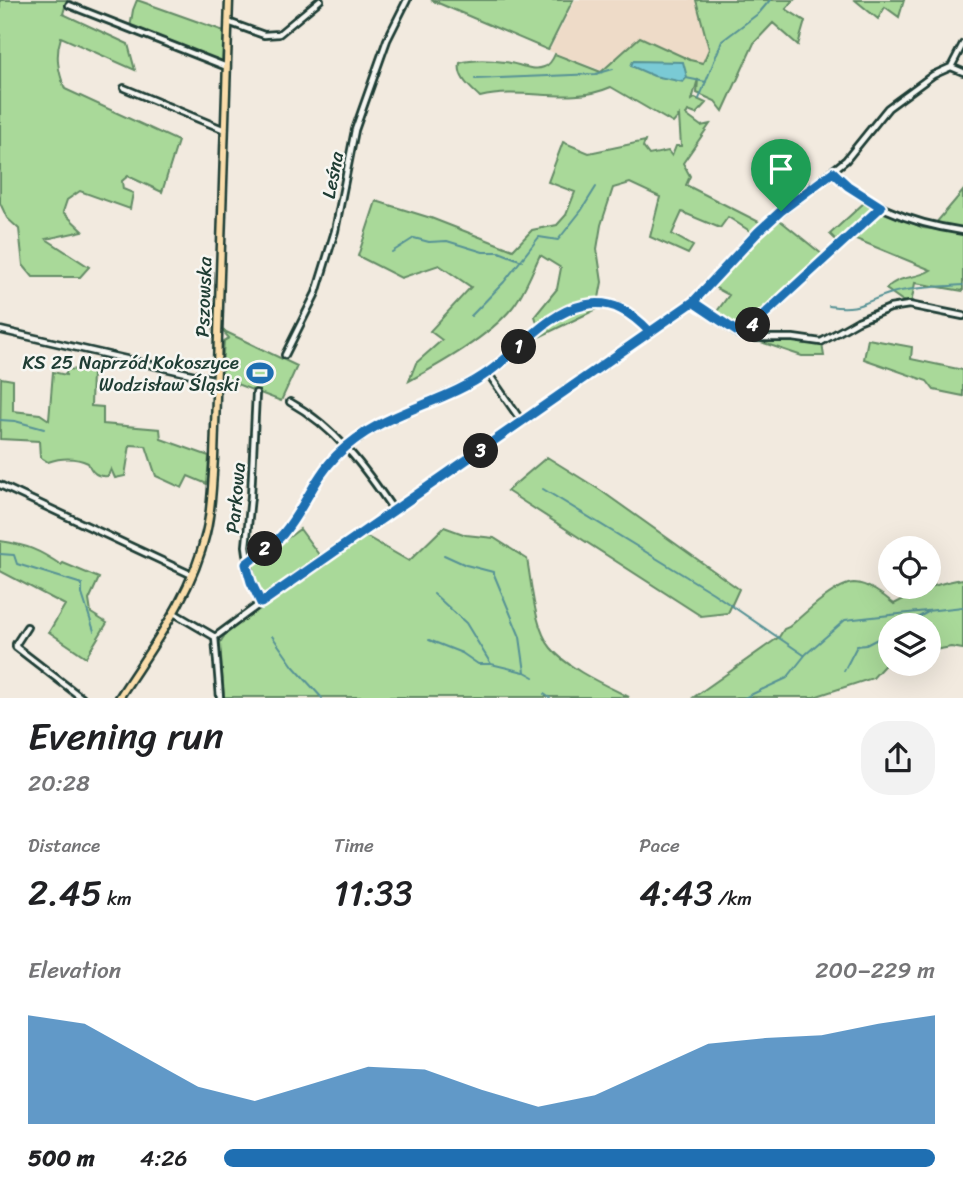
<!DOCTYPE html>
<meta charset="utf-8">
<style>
body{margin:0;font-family:Sriracha,sans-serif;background:#f2f2f2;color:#202124;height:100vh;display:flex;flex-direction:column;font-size:26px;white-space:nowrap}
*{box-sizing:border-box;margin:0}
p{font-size:23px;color:#757577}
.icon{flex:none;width:38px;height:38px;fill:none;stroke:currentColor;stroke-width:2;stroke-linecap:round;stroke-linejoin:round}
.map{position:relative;height:698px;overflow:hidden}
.drawer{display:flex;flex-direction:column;background:#fff;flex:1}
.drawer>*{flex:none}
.tools{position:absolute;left:878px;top:536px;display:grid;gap:14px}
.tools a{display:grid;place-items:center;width:63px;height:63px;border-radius:50%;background:#fff;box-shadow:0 7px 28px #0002;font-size:35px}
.pin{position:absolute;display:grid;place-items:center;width:60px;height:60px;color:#fff;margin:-72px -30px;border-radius:50% 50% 50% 0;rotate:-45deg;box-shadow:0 0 7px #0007}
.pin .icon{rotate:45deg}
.km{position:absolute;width:35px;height:35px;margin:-18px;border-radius:50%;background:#222;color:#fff;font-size:19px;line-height:35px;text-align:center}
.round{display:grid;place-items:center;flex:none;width:74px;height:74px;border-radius:28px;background:#f2f2f2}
.overview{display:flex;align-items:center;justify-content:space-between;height:119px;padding:0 28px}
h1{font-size:38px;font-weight:600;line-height:52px}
.figures{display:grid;grid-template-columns:repeat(3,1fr);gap:10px;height:119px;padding:7px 28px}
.figures div{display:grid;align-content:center}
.figures b{font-size:35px;font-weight:600}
.figures small{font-size:19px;font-weight:400}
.figures p{font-size:19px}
.chart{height:196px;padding:14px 28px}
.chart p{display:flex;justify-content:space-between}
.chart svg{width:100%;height:126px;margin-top:7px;fill:#1f6fb2;opacity:.7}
ul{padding:0 28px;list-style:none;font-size:23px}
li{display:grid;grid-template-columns:112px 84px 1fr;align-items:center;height:52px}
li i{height:18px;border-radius:9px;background:#1f6fb2}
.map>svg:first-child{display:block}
.built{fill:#eedbc8}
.green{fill:#a9d999;stroke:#648b66;stroke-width:2}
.water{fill:#7acad5;stroke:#569295;stroke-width:2}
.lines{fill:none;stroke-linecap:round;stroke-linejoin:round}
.stream{stroke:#569295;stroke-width:2}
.minor-casing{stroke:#1f3d34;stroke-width:10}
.major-casing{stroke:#1f3d34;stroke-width:11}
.minor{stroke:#f6f6f2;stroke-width:4.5}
.major{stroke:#faddab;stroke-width:6}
.route-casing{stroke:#fff;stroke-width:14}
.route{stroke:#1f6fb2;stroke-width:9}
.labels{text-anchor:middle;stroke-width:5;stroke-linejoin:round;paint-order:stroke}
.street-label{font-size:19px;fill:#1f3d34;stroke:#f6f6f2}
.poi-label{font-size:19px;fill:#1f3d34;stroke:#f6f6f2;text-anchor:end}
</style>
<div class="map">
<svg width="963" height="698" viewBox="0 0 963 698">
<rect width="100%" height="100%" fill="#f2eadf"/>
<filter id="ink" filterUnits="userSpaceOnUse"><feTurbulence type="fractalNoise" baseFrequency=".0143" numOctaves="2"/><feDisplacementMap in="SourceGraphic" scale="14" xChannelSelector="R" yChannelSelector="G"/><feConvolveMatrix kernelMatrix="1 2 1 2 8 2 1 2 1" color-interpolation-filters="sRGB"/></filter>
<g filter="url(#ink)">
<!-- built -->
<path class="built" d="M 575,0 L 696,0 L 709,49 L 703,63 L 690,60 L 640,37 L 601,70 L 549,51 Z"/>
<!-- green -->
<path class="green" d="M 0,0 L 67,0 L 63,14 L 128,44 L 135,70 L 61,37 C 55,55 58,71 65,89 L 178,141 L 162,192 L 128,176 L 122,181 L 123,189 L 133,193 L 130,209 L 80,191 L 67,200 L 63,212 L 83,231 L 46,239 L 89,267 L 80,277 L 33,277 L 23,265 L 19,229 L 7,218 L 0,203 Z
M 137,0 L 224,31 L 222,63 L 130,28 L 133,10 Z
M 431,0 L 573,0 L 548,50 Z
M 696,0 L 794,0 L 786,9 L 805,21 L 798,45 L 773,23 L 754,43 L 723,111 L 715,101 L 697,93 L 698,79 L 692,100 L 695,98 L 706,103 L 696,114 L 688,111 L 686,115 L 701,126 L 710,124 L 683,163 L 690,176 L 686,185 L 763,224 L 753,233 L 728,217 L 720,228 L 682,212 L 672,234 L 693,246 L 688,254 L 650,237 L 660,197 L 630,183 L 613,188 L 601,225 L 597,249 L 602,282 L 597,309 L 541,336 L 535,316 L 557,289 L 561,268 L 540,255 C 532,272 524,294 512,308 C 488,337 442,363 409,381 L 416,363 L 442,340 L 430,331 L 471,287 L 439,265 L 401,278 L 358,256 L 376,201 L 431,218 L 513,250 L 532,230 L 557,225 L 566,215 L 575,192 L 548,182 L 563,142 L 589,153 L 645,141 L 643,147 L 649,155 L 668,151 L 672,156 L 676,146 L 681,146 L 679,116 L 673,123 L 611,87 C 568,106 524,86 480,97 C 471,88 457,78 460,63 C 473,59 491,60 505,62 C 517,63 532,72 544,67 C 550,65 553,59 555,54 L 601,72 L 640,37 L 690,60 L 703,63 L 709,49 Z
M 855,0 L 904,0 L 899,17 L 885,7 L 878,19 Z
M 963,191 L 963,229 L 935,224 Z
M 865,202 L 876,206 L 876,210 L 838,242 L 830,234 Z
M 885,210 L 923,228 L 963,233 L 963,291 L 915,283 L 911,304 L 906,303 L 886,289 C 900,274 915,280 931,270 L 851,237 Z
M 777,218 L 823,255 L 741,332 L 715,314 L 729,295 L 712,286 Z
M 222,330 L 297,366 L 281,401 L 221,378 L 224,341 L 229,338 Z
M 868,339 L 912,347 L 911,359 L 963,370 L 963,396 L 934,390 L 927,381 L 864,359 Z
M 755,340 L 789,340 L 822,344 L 824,356 L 802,356 Z
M 66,369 L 92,371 L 91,406 L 103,407 L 103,424 L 160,429 L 161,439 L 209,456 L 207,484 L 188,476 L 182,488 L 156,476 L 146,446 L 130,445 L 125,476 L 115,478 L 111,469 L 108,476 C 97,477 92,473 88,463 C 75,457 63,457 48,462 L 40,457 L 39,441 L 0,439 L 1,378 L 13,380 L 13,411 L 40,414 L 49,420 L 53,372 L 66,375 Z
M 547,457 L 600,490 L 739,589 L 728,613 L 701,616 L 507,491 Z
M 444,527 L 466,535 L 494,538 L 527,559 C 532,585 534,627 551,648 C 568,669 605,685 629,697 L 224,697 L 220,643 C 228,624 272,599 289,586 L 292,587 L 325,565 L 325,562 L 362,534 L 409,561 Z
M 300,529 L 322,559 L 262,599 L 249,566 Z
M 0,541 C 27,545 39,550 61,565 L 63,563 L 99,578 L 89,600 L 91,613 L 107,623 L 86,657 L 49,632 L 65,605 L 0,571 Z
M 963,579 L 963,649 L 951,647 L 929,651 L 929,625 L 891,625 L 891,658 L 873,678 L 814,697 L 694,697 L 779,637 L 784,629 L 789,627 C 803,615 835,584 854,583 C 867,583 885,596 894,604 C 916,592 938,582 963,579 Z"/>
<!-- water -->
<path class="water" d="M 633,61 L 683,62 L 687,77 L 683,82 L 654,76 L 631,66 Z"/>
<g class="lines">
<!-- stream -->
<path class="stream" d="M 686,78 L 706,82
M 475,79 L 596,74 L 613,69
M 699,99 L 722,41 L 759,13 L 770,0
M 392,252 L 414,238 L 429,242 L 447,241 L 483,252 L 499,252 L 522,261
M 829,306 C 861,311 864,301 892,293 C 914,287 941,287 963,285
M 471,316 L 504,282 L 539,237 L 558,240 L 581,211 L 596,187
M 0,420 L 15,421 L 44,429
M 543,489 L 713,593 L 804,655
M 0,554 L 14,555 L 17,564 L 82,584 L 82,594 L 94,631
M 444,555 L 466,565 L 493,572 L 520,637 L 525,672 L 534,677
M 434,594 L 466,623 L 491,664 L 524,672
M 904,625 L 928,612
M 272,636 L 293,666 L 322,698
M 429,640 L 462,653 L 478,664 L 491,664
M 844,671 L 857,646 L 866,645 L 891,632
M 544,694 L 550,698
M 744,698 L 787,678 L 806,654 L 845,620 L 963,607"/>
<defs>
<path id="minor" d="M 69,5 L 227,67
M 228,22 L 264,35 L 279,34 L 320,0
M 951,67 L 963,44
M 951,67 L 963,72
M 124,88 L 225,130
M 833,172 C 867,208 915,224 963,231
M 693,302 L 738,334 L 750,338 L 793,338 L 821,342 L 858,321 L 890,308 L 909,305 L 963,316
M 0,330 L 217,380
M 742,336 L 881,207
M 285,355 L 316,293 L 335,231 L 355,130 L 387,40 L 407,0
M 488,373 L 522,422
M 256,393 L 251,496 L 246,546 L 251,582 L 261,603
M 290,402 C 335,427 366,469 394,511
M 0,485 L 192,575
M 246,563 C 262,552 279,541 290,525 C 309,498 320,469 346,447 C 388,412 441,402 487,373 C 512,357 533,334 557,315 C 594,295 622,301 650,332
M 174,613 L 215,637
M 27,627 L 16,644 L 16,647 L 82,698
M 215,637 L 261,603 L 693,302 L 758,231 L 846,160 L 888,108 L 933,75 L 951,67
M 215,637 L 220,698"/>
<path id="major" d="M 119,698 C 153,645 192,595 206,533 C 212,509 212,483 214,458 L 229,0"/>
</defs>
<!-- minor casing -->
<use href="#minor" class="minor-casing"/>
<!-- major casing -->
<use href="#major" class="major-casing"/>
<!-- minor -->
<use href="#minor" class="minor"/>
<!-- major -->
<use href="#major" class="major"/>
</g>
</g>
<g class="lines" filter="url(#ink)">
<defs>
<path id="route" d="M 781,211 L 758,232 L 693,302 L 650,332 C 632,313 612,299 585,305 C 546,313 521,349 490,371 C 442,406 382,410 337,455 C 314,478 304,509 283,534 C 274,545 258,554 246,564 L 251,582 L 261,603 L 693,302 L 742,335 L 881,207 L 848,186 L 833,172 L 781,211"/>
</defs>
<!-- route casing -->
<use href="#route" class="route-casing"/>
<!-- route -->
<use href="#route" class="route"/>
</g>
<!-- icons -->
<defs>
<symbol id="stadium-bare" viewBox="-9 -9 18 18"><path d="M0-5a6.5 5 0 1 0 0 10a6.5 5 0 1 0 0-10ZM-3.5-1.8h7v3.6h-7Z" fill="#1f6fb2" stroke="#f6f6f2" stroke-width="2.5" paint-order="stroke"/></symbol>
</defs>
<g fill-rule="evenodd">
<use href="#stadium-bare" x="241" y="354" width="38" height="38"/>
</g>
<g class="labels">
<!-- street labels -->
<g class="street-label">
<text transform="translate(332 175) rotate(-79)" y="7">Leśna</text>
<text transform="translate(203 297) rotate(-88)" y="7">Pszowska</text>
<text transform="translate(235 498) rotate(-85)" y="7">Parkowa</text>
</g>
<!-- poi labels -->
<g class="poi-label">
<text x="239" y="369">KS 25 Naprzód Kokoszyce<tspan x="239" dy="22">Wodzisław Śląski</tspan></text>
</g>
</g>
</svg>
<div class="tools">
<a><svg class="icon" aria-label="locate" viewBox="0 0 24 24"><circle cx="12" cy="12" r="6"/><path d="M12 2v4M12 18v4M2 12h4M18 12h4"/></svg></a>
<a><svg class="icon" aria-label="layers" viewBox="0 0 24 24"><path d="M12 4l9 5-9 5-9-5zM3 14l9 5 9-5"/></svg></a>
</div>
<div class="pin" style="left:781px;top:211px;background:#1e9e55"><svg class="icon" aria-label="arrive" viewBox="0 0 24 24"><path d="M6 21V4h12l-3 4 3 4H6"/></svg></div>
<b class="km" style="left:519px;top:347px">1</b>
<b class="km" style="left:265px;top:549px">2</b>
<b class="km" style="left:481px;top:451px">3</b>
<b class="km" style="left:753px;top:325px">4</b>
</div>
<section class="drawer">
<div class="overview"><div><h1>Evening run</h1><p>20:28</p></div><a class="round"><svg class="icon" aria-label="share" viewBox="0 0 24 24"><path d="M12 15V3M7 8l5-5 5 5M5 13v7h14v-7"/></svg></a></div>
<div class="figures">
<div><p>Distance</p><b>2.45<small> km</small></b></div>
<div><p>Time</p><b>11:33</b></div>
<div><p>Pace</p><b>4:43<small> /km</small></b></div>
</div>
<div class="chart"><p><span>Elevation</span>200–229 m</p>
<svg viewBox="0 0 160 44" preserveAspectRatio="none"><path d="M0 44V6L10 9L20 20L30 31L40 36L50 30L60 24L70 25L80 32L90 38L100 34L110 25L120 16L130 14L140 13L150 9L160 6V44z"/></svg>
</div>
<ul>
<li><b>500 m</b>4:26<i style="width:100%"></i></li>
</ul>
</section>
